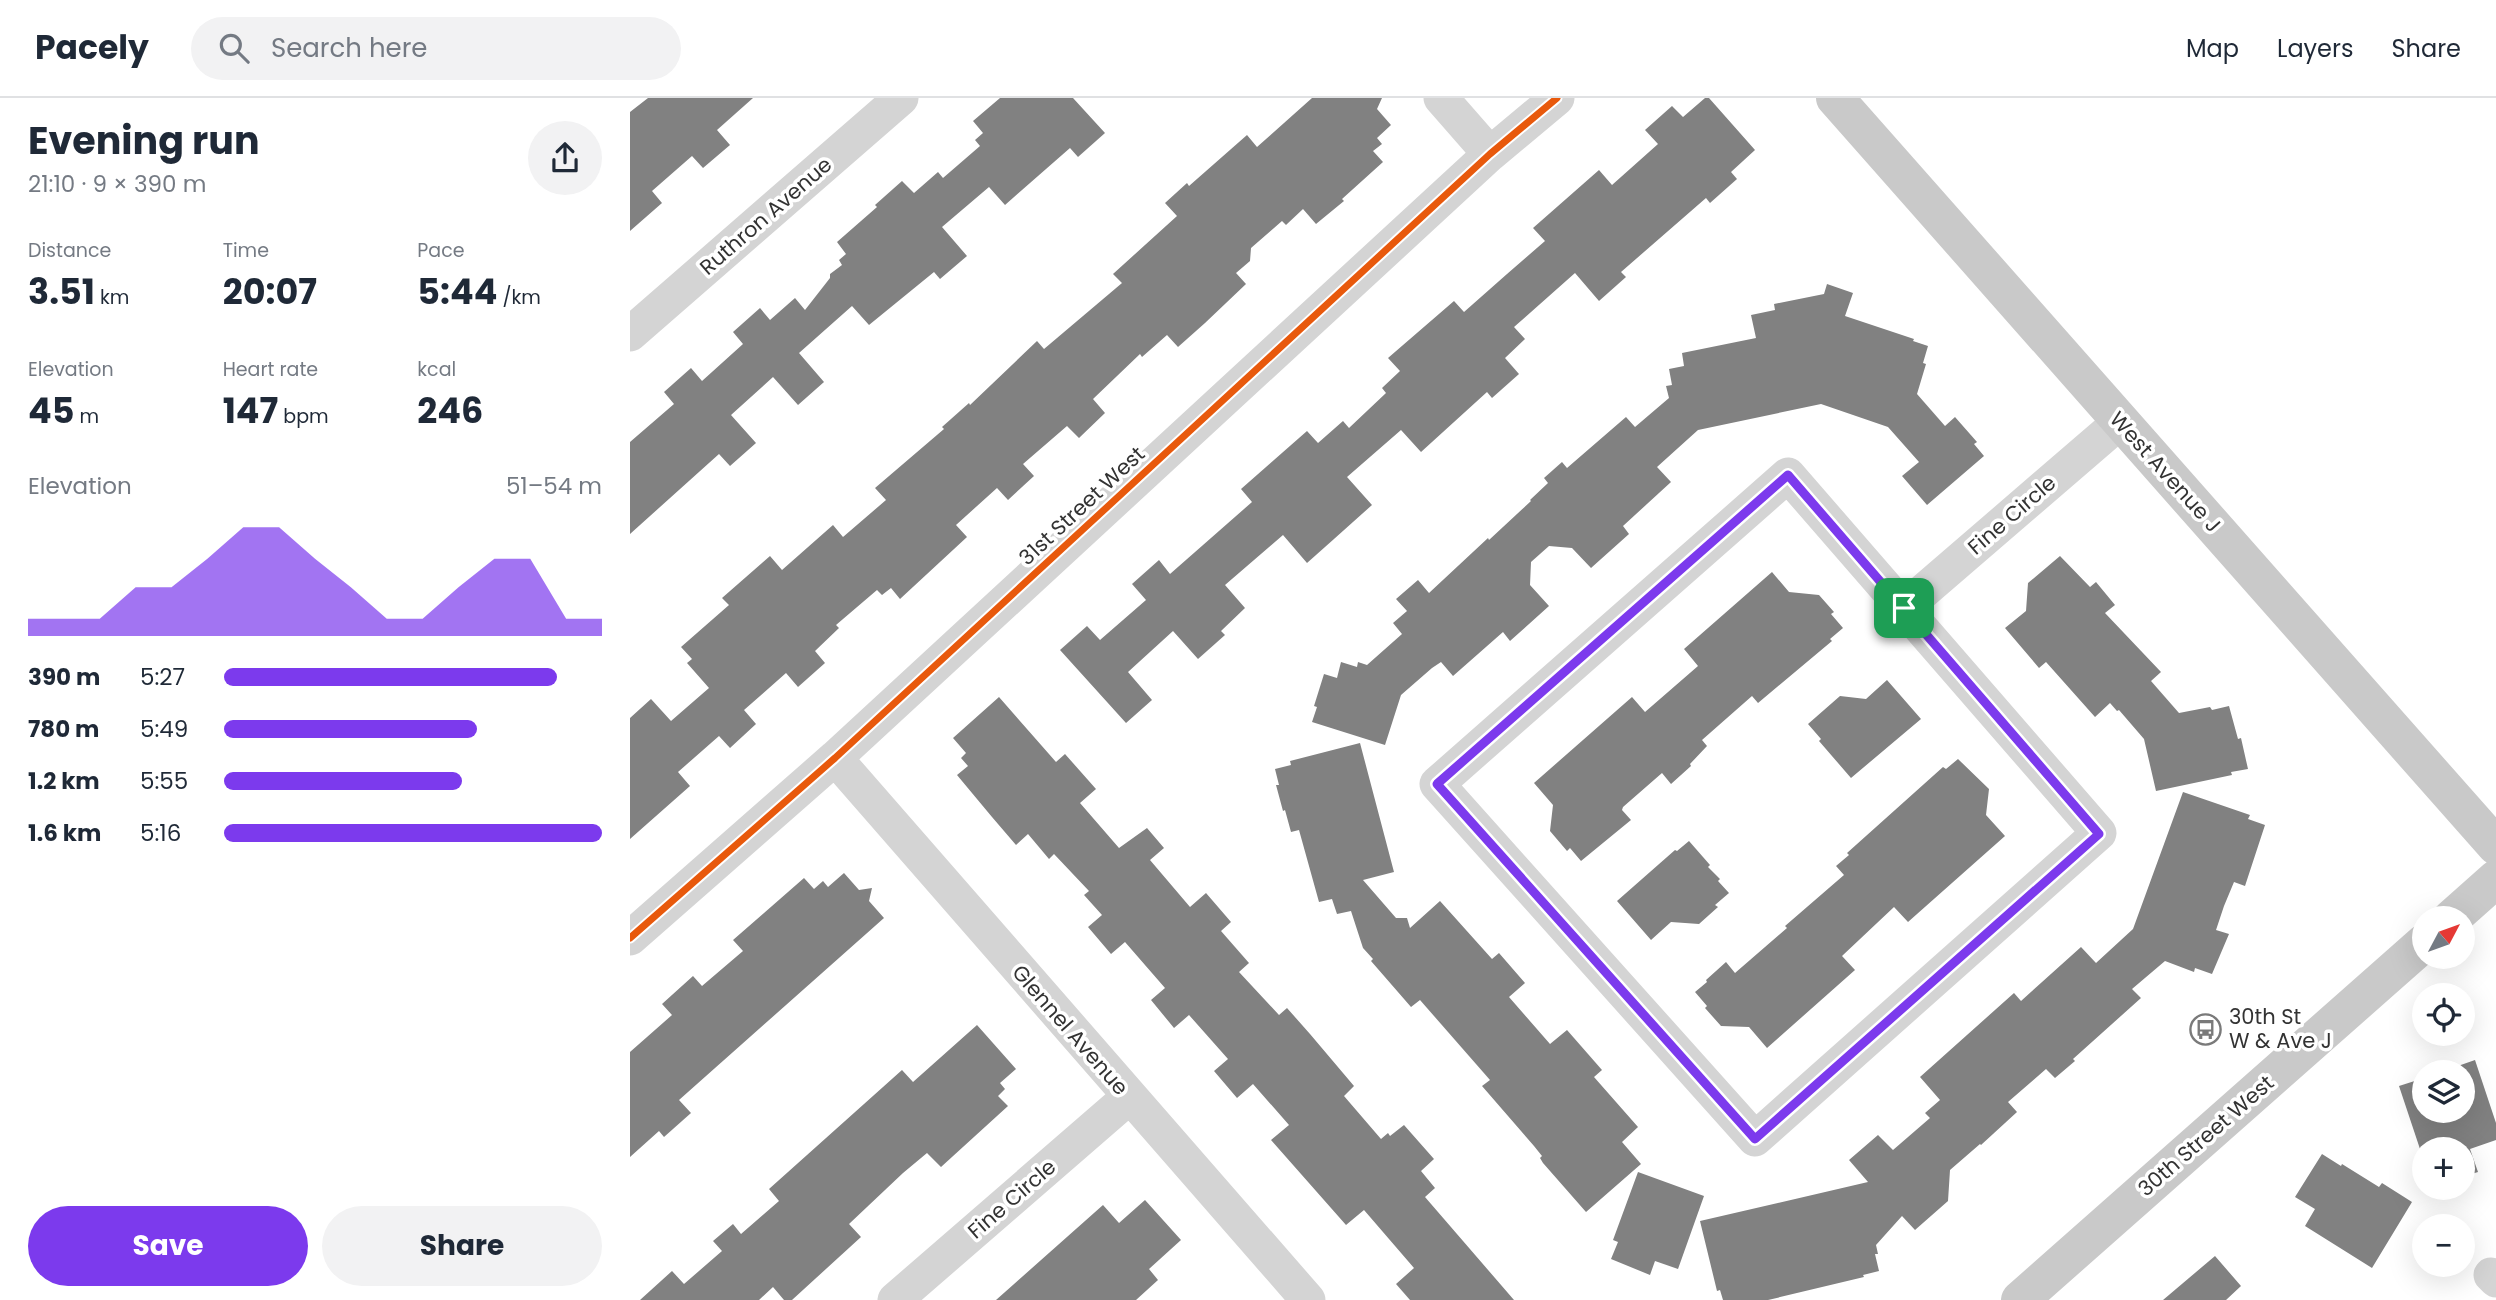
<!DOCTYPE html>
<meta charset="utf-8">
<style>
body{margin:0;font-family:Poppins,sans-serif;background:#f2f2f3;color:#1f2937;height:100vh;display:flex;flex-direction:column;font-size:26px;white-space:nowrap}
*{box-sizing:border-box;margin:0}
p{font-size:23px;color:#747a83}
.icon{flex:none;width:38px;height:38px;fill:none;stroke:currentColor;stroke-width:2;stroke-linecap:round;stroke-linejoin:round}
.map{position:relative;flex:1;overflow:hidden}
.sheet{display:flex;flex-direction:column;background:#fff;width:630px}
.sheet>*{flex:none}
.needle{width:46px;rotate:49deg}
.tools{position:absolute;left:1782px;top:808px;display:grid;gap:14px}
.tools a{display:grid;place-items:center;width:63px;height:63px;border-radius:50%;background:#fff;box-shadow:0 7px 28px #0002;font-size:35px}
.pin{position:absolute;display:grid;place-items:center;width:60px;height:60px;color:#fff;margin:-30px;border-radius:14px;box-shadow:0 4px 10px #0006}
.round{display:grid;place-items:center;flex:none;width:74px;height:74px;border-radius:37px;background:#f2f2f3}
.overview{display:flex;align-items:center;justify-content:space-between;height:119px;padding:0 28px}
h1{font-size:38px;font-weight:700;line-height:52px}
.metrics{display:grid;grid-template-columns:repeat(3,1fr);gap:10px;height:119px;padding:7px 28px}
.metrics div{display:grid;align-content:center}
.metrics b{font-size:35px;font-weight:700}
.metrics small{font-size:19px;font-weight:400}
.metrics p{font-size:19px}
.chart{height:196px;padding:14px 28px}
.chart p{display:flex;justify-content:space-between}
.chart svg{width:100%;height:126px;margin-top:7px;fill:#7c3aed;opacity:.7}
.cta{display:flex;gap:14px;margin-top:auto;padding:14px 28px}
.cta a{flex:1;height:80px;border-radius:42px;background:#7c3aed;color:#fff;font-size:28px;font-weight:700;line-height:80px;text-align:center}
.cta a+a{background:#f2f2f3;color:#1f2937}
ul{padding:0 28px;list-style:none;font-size:23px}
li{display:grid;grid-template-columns:112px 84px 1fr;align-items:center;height:52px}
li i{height:18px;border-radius:9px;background:#7c3aed}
header{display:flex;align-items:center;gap:42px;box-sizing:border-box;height:98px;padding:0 35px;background:#fff;border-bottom:2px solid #e0e1e3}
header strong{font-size:33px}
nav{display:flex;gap:38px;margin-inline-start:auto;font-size:24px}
.search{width:490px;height:63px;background:#f2f2f3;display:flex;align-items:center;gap:18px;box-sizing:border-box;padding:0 24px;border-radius:38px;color:#747a83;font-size:26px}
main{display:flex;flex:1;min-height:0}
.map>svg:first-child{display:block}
.building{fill:#818181}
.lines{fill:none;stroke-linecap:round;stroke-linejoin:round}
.street{stroke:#d4d4d4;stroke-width:35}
.primary{stroke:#c9c9c9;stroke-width:38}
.cycleway-casing{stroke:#fff;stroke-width:11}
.cycleway{stroke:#e8590c;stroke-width:7}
.route-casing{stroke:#fff;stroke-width:14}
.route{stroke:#7c3aed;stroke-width:9}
.labels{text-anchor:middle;stroke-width:7;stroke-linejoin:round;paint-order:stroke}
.street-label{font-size:21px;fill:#333;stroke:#fff}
.poi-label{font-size:21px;fill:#333;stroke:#fff;text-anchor:start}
</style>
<header>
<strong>Pacely</strong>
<div class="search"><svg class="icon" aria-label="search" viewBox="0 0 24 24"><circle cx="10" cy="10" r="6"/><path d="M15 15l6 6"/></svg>Search here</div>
<nav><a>Map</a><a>Layers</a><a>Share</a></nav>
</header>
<main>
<section class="sheet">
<div class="overview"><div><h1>Evening run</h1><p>21:10 · 9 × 390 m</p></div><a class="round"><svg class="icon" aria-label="share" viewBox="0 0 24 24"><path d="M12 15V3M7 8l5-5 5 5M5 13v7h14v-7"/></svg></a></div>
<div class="metrics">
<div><p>Distance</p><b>3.51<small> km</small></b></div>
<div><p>Time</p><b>20:07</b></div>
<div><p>Pace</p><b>5:44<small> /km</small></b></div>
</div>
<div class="metrics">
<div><p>Elevation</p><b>45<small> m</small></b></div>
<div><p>Heart rate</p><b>147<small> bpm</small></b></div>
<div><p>kcal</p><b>246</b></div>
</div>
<div class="chart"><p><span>Elevation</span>51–54 m</p>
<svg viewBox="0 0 160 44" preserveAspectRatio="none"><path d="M0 44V38L10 38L20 38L30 27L40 27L50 17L60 6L70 6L80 17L90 27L100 38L110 38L120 27L130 17L140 17L150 38L160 38V44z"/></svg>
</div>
<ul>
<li><b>390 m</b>5:27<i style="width:88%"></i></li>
<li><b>780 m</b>5:49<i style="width:67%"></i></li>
<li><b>1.2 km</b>5:55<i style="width:63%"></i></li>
<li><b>1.6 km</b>5:16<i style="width:100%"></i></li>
</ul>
<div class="cta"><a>Save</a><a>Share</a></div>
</section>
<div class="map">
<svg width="1866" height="1202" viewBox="0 0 1866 1202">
<rect width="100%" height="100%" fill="#fff"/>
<!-- building -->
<path class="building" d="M 18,0 L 123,0 L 87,32 L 100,47 L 73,70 L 62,58 L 22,93 L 32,105 L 0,133 L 0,14 Z
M 370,0 L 443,0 L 475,35 L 448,59 L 440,50 L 375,107 L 359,89 L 312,129 L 337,158 L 310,181 L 304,174 L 239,227 L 222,208 L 169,255 L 194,284 L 168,307 L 143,279 L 101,317 L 126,345 L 100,368 L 89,356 L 0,436 L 0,344 L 44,306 L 34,294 L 61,270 L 72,283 L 113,246 L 103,234 L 130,210 L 140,222 L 165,200 L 175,212 L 200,180 L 200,176 L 212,167 L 209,162 L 216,156 L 207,144 L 247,109 L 245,107 L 272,83 L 284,95 L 308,74 L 313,80 L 350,48 L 345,42 L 353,35 L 343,23 Z
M 682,0 L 752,0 L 747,11 L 761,27 L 747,40 L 752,46 L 743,53 L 753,64 L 712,101 L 714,103 L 686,126 L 673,111 L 656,127 L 652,123 L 621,150 L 620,163 L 606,175 L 616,186 L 575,225 L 548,249 L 537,237 L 512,259 L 510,256 L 463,301 L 475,315 L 449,340 L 437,328 L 393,366 L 404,378 L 378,402 L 367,390 L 326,427 L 337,439 L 270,501 L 261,490 L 252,497 L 247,492 L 206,527 L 209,530 L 185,553 L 195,565 L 168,589 L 156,575 L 114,612 L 126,626 L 100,650 L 89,638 L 48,674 L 60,688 L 0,741 L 0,620 L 21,601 L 41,623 L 79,590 L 57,565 L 62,561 L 51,549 L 99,507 L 92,500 L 140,458 L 152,472 L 203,427 L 213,439 L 256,402 L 245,390 L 314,331 L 312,329 L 339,305 L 340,307 L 407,243 L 414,251 L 492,185 L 483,176 L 547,118 L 535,105 L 557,85 L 559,88 L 617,37 L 627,49 Z
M 1075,0 L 1079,0 L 1125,52 L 1101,74 L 1107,81 L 1080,105 L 1076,100 L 991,174 L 996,179 L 969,203 L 945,175 L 884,229 L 895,241 L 875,260 L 889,276 L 862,300 L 857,294 L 791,354 L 771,332 L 717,379 L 742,407 L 704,441 L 677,465 L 653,437 L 595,487 L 615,510 L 591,533 L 595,537 L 568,561 L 543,533 L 498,574 L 522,602 L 496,625 L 430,552 L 457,528 L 470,542 L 516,502 L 502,486 L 529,462 L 540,476 L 622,404 L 611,391 L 677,333 L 688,345 L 713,323 L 719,330 L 756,295 L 752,290 L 770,273 L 758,260 L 824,203 L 834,214 L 877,176 L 915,143 L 903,130 L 969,72 L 982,87 L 1028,46 L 1015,32 L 1042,8 L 1053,19 Z
M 1197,186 L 1223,195 L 1215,218 L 1284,241 L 1283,243 L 1298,248 L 1293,265 L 1296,266 L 1287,296 L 1315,328 L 1325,319 L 1347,344 L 1344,346 L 1354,358 L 1297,407 L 1272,378 L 1289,364 L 1258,329 L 1191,306 L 1068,332 L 1027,369 L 1041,384 L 993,428 L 999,436 L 961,470 L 942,450 L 919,448 L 901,464 L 900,487 L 919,508 L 880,543 L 873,534 L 823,578 L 811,564 L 802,570 L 771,597 L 755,647 L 682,624 L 687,609 L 684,608 L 694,576 L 707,580 L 711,564 L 727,569 L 728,564 L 737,567 L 772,536 L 763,525 L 777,513 L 766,501 L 788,482 L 799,495 L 858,440 L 859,442 L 901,403 L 900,402 L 918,385 L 914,380 L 932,364 L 937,370 L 996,319 L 1005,329 L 1039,300 L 1036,288 L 1042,287 L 1039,271 L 1054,268 L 1052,255 L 1126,240 L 1121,217 L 1145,212 L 1144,206 L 1194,196 Z
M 1430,458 L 1460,489 L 1466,484 L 1485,507 L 1475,515 L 1531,574 L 1521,583 L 1549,615 L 1580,609 L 1582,612 L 1599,608 L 1608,641 L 1611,640 L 1618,671 L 1601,674 L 1602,677 L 1526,693 L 1514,641 L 1489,612 L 1487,613 L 1480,605 L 1465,619 L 1416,564 L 1409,570 L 1375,530 L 1396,513 L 1398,485 Z
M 1142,474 L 1159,494 L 1189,497 L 1204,514 L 1201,516 L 1213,530 L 1200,541 L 1202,543 L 1128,605 L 1122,598 L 1072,642 L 1077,648 L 1060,666 L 1061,668 L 1041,686 L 1032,675 L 993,709 L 992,712 L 1001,722 L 951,763 L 940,750 L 937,753 L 920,733 L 923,707 L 904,685 L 1002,599 L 1015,614 L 1068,568 L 1054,551 Z
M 1257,582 L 1291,621 L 1221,680 L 1189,643 L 1191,641 L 1178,626 L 1210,598 L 1236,601 Z
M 369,599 L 426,664 L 435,656 L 466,691 L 450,705 L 489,750 L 517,730 L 534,750 L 520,762 L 560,809 L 576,795 L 601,824 L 591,833 L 619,865 L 609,874 L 649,917 L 657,910 L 680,936 L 724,988 L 714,998 L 751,1041 L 758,1035 L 760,1038 L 774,1027 L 804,1061 L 791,1073 L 805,1090 L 795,1099 L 884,1202 L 780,1202 L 766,1186 L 784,1170 L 734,1112 L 716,1127 L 641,1042 L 659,1027 L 623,986 L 607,1000 L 584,973 L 598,961 L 559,917 L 544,930 L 521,902 L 535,890 L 495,844 L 481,856 L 458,829 L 472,817 L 454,797 L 459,793 L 424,756 L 419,761 L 398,736 L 386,747 L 362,719 L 327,677 L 338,668 L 331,660 L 336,655 L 323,640 Z
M 730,645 L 764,774 L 733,782 L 766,820 L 777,820 L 780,830 L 810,803 L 862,861 L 869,855 L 895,885 L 879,899 L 920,946 L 937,932 L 972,972 L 964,979 L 1008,1029 L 992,1044 L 1011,1066 L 956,1114 L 913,1065 L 910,1060 L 912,1058 L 904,1048 L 852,988 L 860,982 L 790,902 L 781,909 L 741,863 L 743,861 L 733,850 L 721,813 L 707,816 L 702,801 L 689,804 L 669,732 L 661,734 L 655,712 L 653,713 L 646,687 L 649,687 L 645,671 L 661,667 L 660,663 Z
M 1328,661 L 1359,691 L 1356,717 L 1375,738 L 1278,824 L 1264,809 L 1212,858 L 1225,872 L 1137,950 L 1119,929 L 1091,928 L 1075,910 L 1077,908 L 1065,894 L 1077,884 L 1076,882 L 1096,864 L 1105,875 L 1157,830 L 1155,828 L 1214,777 L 1206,768 L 1219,757 L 1217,755 L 1313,669 L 1316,671 Z
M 1553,694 L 1620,717 L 1618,721 L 1635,727 L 1615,788 L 1604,784 L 1594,808 L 1586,832 L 1599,836 L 1582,876 L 1565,870 L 1564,874 L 1535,863 L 1502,891 L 1511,900 L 1443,961 L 1445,963 L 1425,980 L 1416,971 L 1378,1004 L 1387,1014 L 1351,1047 L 1350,1046 L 1320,1072 L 1318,1103 L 1285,1132 L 1272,1118 L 1246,1147 L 1248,1156 L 1245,1156 L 1249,1173 L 1233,1177 L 1234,1179 L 1138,1202 L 1093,1202 L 1090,1192 L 1087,1193 L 1070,1123 L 1238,1084 L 1219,1062 L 1248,1037 L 1263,1052 L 1300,1020 L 1295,1015 L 1310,1002 L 1290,979 L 1384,895 L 1391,903 L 1451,849 L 1466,865 L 1503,831 Z
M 1059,743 L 1080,767 L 1078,769 L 1090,781 L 1088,783 L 1099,795 L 1085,807 L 1088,809 L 1069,826 L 1041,824 L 1021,842 L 987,803 L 1045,752 L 1047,753 Z
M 214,775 L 229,792 L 242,790 L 239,803 L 254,820 L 49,1002 L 61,1015 L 34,1039 L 29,1033 L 0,1059 L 0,954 L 42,917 L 32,906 L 63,878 L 72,888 L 113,853 L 103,842 L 174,780 L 184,791 L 193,783 L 198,789 Z
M 347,927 L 386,971 L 370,985 L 375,991 L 368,998 L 378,1008 L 311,1069 L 297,1055 L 273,1075 L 219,1126 L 231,1139 L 162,1202 L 154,1202 L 143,1189 L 129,1202 L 10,1202 L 42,1173 L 54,1186 L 92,1153 L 83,1143 L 103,1126 L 111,1136 L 149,1103 L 139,1091 L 272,972 L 283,984 Z
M 1845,962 L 1866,1025 L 1866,1042 L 1840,1051 L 1848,1074 L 1832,1079 L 1832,1052 L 1794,1052 L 1794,1063 L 1769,988 L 1794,980 L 1794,1013 L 1832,1013 L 1832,975 L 1808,975 Z
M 1692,1056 L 1711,1068 L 1712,1066 L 1749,1089 L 1752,1085 L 1782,1104 L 1742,1170 L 1675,1128 L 1685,1111 L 1665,1099 Z
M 1008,1074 L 1074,1098 L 1048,1171 L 1025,1163 L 1020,1177 L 981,1161 L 988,1144 L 983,1142 Z
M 515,1102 L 551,1142 L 519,1171 L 528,1182 L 506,1202 L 366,1202 L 473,1107 L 489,1125 Z
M 1585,1158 L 1611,1188 L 1596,1202 L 1533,1202 Z"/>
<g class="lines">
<!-- street -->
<path class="street" d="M 811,0 L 860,56
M 0,236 L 271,0
M 1158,377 L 1469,735 L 1125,1041 L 807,686 Z
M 1274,510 L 1491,323
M 205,660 L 678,1202
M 0,840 L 205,660 L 860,56 L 927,0
M 1861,1177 L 1866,1182
M 265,1202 L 499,999"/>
<!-- primary -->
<path class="primary" d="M 1205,0 L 1866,748
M 1821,821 L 1866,781
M 1390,1202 L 1794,845"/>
<defs>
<path id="cycleway" d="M 1158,377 L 1469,735 L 1125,1041 L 807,686 Z
M 0,840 L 205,660 L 860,56 L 927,0"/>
</defs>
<!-- cycleway casing -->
<use href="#cycleway" class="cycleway-casing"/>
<!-- cycleway -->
<use href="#cycleway" class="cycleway"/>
</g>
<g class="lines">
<defs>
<path id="route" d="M 1158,377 L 1469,736 L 1125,1041 L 807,686 Z"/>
</defs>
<!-- route casing -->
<use href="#route" class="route-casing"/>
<!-- route -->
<use href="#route" class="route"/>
</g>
<!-- icons -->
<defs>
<symbol id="bus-ring" viewBox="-11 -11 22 22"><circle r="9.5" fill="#fff" stroke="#7a7a7a" stroke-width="1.5"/><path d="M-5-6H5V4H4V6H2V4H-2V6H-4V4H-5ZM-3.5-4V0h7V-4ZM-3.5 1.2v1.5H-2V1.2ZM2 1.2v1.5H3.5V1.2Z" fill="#7a7a7a"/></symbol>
</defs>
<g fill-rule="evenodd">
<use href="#bus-ring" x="1558" y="914" width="35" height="35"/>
</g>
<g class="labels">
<!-- street labels -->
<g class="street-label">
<text transform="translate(136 118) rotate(-41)" y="7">Ruthron Avenue</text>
<text transform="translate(1535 374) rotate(48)" y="7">West Avenue J</text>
<text transform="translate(452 408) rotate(-43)" y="7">31st Street West</text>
<text transform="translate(1382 417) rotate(-41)" y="7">Fine Circle</text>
<text transform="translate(440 932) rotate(49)" y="7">Glennel Avenue</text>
<text transform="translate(1576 1038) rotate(-41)" y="7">30th Street West</text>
<text transform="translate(382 1101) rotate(-41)" y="7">Fine Circle</text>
</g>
<!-- poi labels -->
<g class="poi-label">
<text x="1599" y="926">30th St<tspan x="1599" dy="24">W &amp; Ave J</tspan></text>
</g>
</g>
</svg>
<div class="tools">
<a><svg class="needle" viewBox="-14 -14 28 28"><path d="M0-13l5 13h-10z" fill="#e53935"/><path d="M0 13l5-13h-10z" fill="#747a83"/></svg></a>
<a><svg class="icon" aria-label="locate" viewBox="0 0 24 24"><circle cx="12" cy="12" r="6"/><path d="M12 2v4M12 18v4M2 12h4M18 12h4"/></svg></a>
<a><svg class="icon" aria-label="layers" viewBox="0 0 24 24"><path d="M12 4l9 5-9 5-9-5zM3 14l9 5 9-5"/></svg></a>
<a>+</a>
<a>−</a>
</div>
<div class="pin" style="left:1274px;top:510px;background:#1e9e55"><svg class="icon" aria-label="arrive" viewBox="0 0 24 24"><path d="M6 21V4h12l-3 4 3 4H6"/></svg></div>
</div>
</main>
